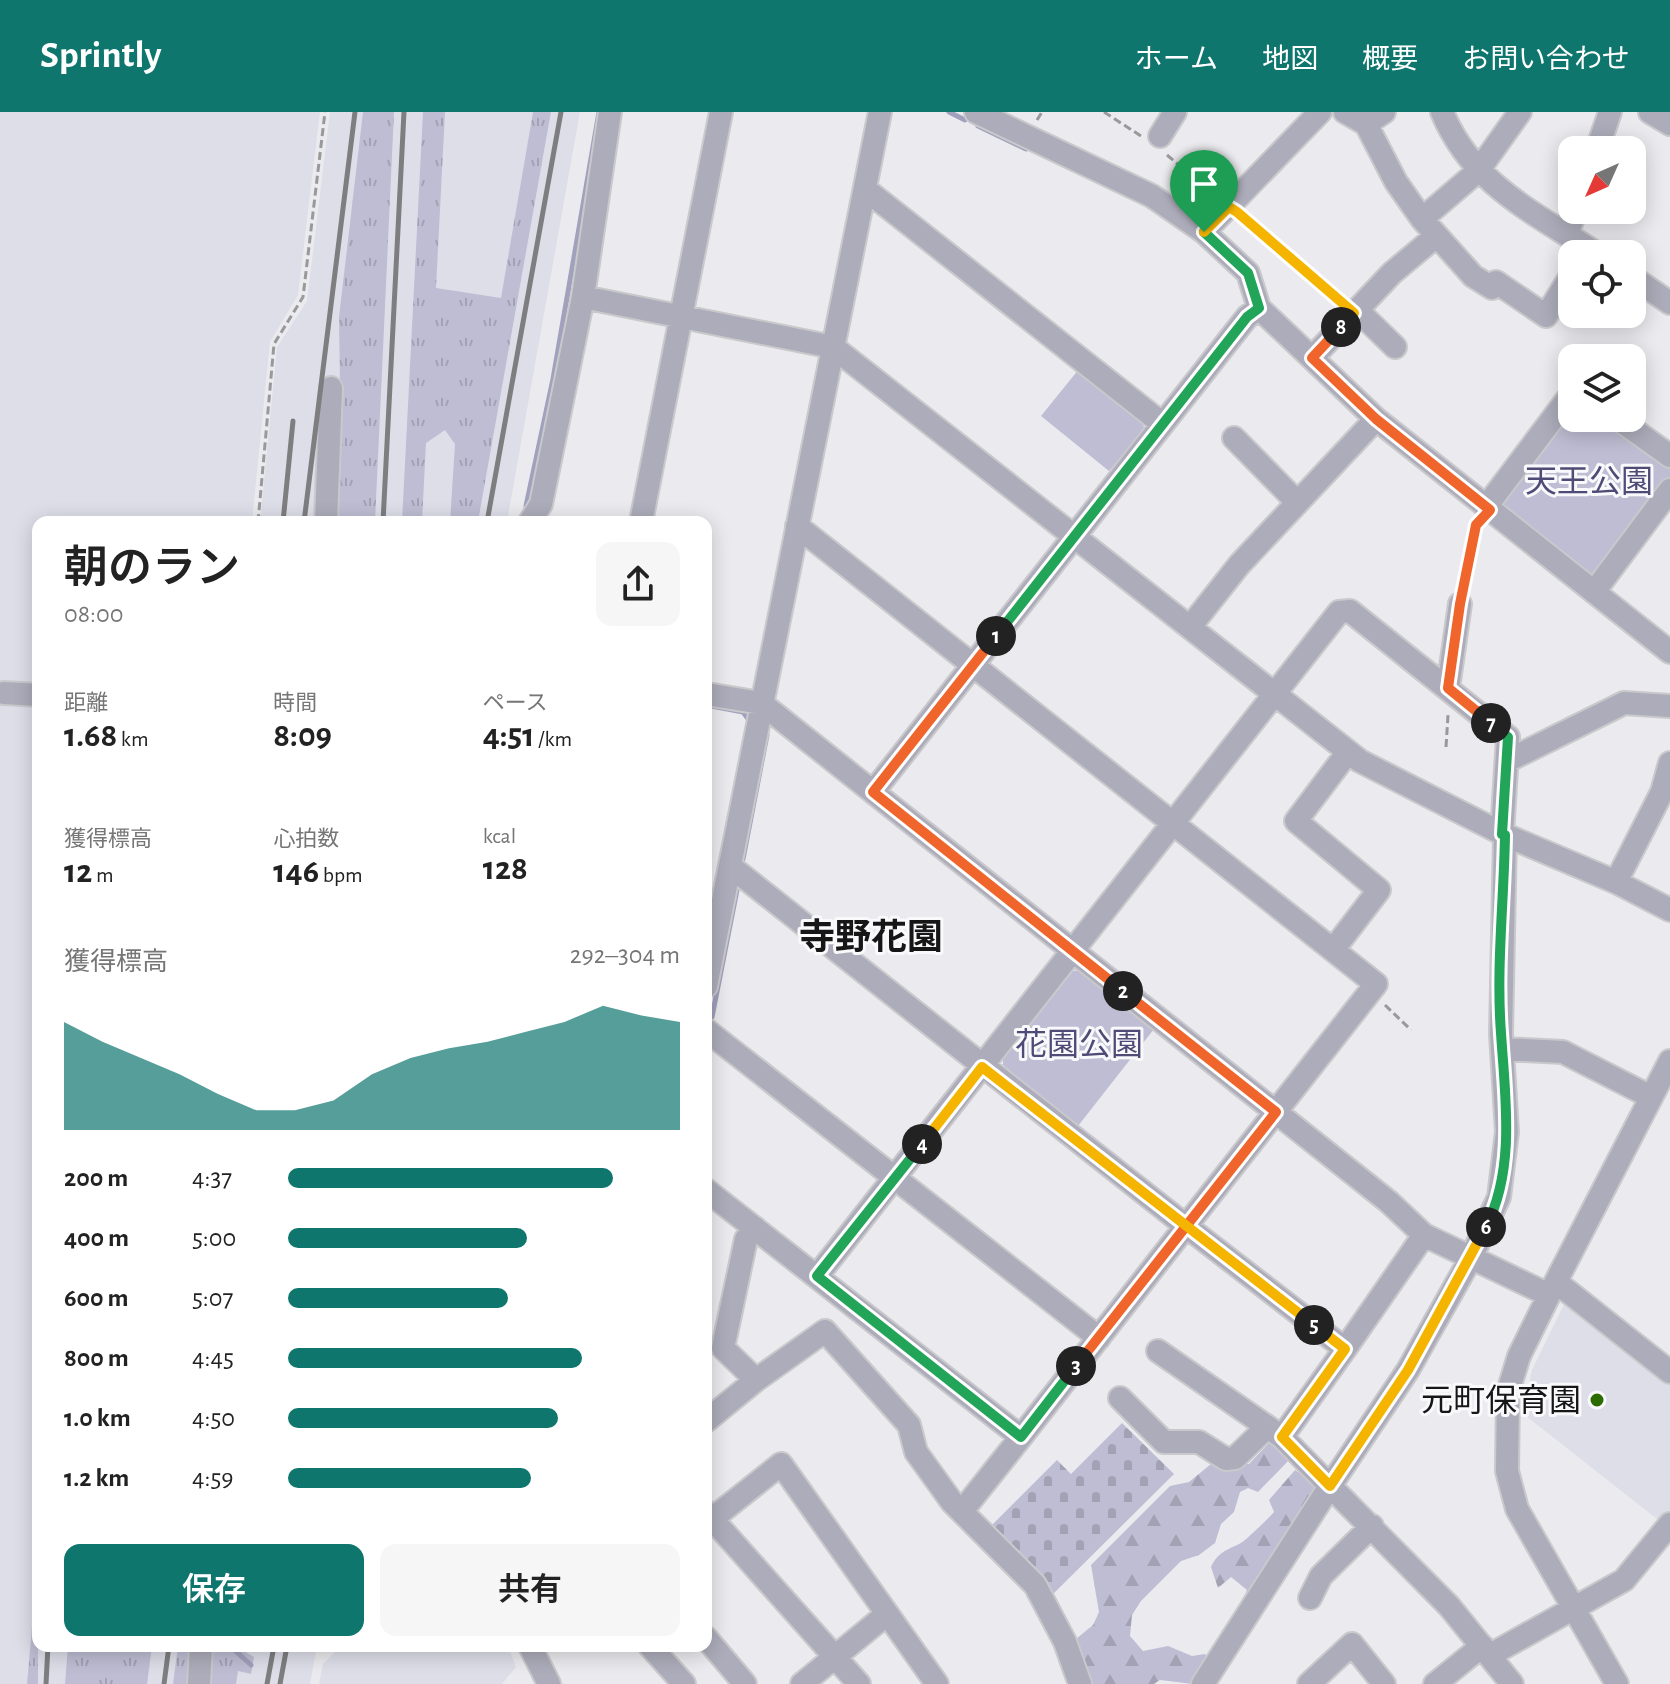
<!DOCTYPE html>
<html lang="ja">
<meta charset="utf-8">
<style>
body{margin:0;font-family:"Alegreya Sans","Noto Sans JP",sans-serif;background:#f6f6f6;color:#222;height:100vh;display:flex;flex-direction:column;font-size:30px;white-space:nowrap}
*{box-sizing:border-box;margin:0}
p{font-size:26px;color:#767676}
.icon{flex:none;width:44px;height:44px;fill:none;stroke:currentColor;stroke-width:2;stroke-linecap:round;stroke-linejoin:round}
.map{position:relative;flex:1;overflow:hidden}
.side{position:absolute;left:32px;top:404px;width:680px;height:1136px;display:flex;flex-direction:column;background:#fff;border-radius:16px;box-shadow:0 4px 20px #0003}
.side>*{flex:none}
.needle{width:52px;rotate:225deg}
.buttons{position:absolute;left:1558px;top:24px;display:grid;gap:16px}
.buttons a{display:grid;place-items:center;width:88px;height:88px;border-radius:16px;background:#fff;box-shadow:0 4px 20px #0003;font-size:40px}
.pin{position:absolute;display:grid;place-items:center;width:68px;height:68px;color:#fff;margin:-82px -34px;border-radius:50% 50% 50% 0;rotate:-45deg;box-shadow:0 0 8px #0007}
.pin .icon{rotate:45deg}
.km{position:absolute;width:40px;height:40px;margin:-20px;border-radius:50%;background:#222;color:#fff;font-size:22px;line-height:40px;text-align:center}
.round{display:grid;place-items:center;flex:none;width:84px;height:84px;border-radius:16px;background:#f6f6f6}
.head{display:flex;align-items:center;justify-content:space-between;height:136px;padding:0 32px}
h1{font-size:44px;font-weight:600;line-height:60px}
.metrics{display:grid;grid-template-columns:repeat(3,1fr);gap:12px;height:136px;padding:8px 32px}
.metrics div{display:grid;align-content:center}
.metrics b{font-size:34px;font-weight:600}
.metrics small{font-size:22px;font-weight:400}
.metrics p{font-size:22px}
.chart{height:224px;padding:16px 32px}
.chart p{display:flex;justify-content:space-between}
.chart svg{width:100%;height:144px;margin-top:8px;fill:#0f766e;opacity:.7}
.cta{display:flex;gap:16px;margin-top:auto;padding:16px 32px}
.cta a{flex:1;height:92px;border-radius:16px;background:#0f766e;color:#fff;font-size:32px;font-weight:600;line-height:92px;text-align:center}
.cta a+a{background:#f6f6f6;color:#222}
ul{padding:0 32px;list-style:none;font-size:26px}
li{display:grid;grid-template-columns:128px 96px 1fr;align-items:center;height:60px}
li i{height:20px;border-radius:10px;background:#0f766e}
header{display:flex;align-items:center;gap:48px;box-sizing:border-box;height:112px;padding:0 40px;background:#0f766e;color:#fff}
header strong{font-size:38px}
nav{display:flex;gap:44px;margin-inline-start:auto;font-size:28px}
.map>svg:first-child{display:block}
.built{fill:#dedee9}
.grass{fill:url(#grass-tufts)}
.forest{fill:url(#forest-firs)}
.cemetery{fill:url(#cemetery-stones)}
.park{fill:#bebdd3}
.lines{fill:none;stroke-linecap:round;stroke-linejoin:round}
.stream{stroke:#a1a0bd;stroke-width:5}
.minor-casing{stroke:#c9c9cc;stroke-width:26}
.path{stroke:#99999b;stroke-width:3;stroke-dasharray:8 4;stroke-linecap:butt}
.minor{stroke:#adacba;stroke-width:22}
.rail{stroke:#7e7e80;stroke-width:5}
.split-1-casing{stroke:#fff;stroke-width:16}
.split-2-casing{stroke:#fff;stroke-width:16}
.split-3-casing{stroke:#fff;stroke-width:16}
.split-4-casing{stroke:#fff;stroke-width:16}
.split-5-casing{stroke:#fff;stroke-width:16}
.split-6-casing{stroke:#fff;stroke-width:16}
.split-7-casing{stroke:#fff;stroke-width:16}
.split-8-casing{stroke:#fff;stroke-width:16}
.split-9-casing{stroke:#fff;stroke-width:16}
.split-1{stroke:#22a559;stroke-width:10}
.split-2{stroke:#f0652b;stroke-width:10}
.split-3{stroke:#f0652b;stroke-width:10}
.split-4{stroke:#22a559;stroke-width:10}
.split-5{stroke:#f5b400;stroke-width:10}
.split-6{stroke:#f5b400;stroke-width:10}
.split-7{stroke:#22a559;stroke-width:10}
.split-8{stroke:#f0652b;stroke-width:10}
.split-9{stroke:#f5b400;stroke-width:10}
.poi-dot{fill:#2b6c00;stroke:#f9f9fc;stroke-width:3}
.labels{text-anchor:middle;stroke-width:6;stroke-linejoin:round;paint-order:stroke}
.park-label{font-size:32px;fill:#4f4b77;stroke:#f9f9fc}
.poi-label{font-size:32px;fill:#161617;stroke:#f9f9fc;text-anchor:end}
.quarter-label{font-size:36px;font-weight:bold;fill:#161617;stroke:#f9f9fc}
</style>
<header>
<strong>Sprintly</strong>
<nav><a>ホーム</a><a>地図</a><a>概要</a><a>お問い合わせ</a></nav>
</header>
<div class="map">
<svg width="1670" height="1572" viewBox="0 0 1670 1572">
<defs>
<pattern id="grass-tufts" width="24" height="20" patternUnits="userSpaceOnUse" patternTransform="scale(2)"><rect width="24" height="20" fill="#bebdd3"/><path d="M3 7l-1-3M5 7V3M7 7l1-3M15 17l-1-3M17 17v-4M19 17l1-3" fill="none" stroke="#a3a2b4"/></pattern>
<pattern id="forest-firs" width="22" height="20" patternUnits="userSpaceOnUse" patternTransform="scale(2)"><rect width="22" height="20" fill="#bebdd3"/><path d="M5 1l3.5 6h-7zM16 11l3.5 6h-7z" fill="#a3a2b4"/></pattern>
<pattern id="cemetery-stones" width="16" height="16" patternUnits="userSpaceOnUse" patternTransform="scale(2)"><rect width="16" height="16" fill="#bebdd3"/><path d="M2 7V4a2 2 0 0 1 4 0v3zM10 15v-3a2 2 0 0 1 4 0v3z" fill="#a3a2b4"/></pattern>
</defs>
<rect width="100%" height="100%" fill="#ebebef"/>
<!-- built -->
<path class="built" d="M 0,0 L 320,0 L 298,183 L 270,230 L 252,410 L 38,410 L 38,1534 L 317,1534 L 310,1572 L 0,1572 Z
M 330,0 L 533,0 L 476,338 L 460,410 L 260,410 L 277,235 L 307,189 Z
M 551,0 L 580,0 L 507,410 L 478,410 Z
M 1565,1190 L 1670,1264 L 1670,1401 L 1662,1411 L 1522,1301 L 1532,1258 Z
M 341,1534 L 508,1534 L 516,1555 L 502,1572 L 319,1572 L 323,1552 Z"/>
<!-- grass -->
<path class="grass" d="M 363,0 L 394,0 L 375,410 L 333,410 L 340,272 L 339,205 Z
M 423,0 L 445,0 L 436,176 L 501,186 L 533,0 L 551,0 L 478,410 L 450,410 L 455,332 L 445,318 L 426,331 L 422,410 L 402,410 Z
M 38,1447 L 38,1572 L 27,1572 Z
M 68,1534 L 152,1534 L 147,1572 L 65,1572 Z
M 178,1534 L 196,1534 L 194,1572 L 173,1572 Z
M 210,1534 L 243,1534 L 242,1538 L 254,1545 L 251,1562 L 238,1559 L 236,1572 L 206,1572 Z"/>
<!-- forest -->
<path class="forest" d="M 1271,1329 L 1290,1347 L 1258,1380 L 1248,1376 L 1240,1380 L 1234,1400 L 1221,1412 L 1215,1431 L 1199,1443 L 1181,1449 L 1141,1489 L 1132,1503 L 1130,1524 L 1143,1539 L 1168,1534 L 1192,1544 L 1205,1542 L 1209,1549 L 1193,1572 L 1160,1568 L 1154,1572 L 1087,1572 L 1075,1538 L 1076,1527 L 1093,1513 L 1099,1500 L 1091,1453 L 1170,1374 L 1189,1370 L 1211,1352 L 1249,1352 Z
M 1295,1358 L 1319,1374 L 1245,1493 L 1241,1492 L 1247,1478 L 1231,1465 L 1218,1476 L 1211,1455 C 1218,1440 1227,1438 1241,1431 C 1244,1430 1272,1403 1274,1400 L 1269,1388 Z"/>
<!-- cemetery -->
<path class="cemetery" d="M 1122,1311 L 1174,1362 L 1047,1488 L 989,1416 L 1057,1348 L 1071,1362 Z"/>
<!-- park -->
<path class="park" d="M 1079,257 L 1143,309 L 1144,318 L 1109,359 L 1041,304 Z
M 1572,289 L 1572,306 L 1608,306 L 1670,352 L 1670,365 L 1598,462 L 1589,463 L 1503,394 L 1501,384 Z
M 1080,858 L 1154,917 L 1078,1014 L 1003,953 L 1003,947 L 1073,859 Z"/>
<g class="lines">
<!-- stream -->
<path class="stream" d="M 949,0 L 965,8
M 978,14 L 1026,37
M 526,394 L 553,267 L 599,0
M 706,593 L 743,600 L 749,608
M 743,747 L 767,623
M 712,905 L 737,778
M 230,1534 L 251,1553"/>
<defs>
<path id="minor" d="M 976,0 L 1152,84 L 1204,120 L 1248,161 L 1259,196 L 1376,307 L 1670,540
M 1345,0 L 1366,12 L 1396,70 L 1422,107
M 1442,0 C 1473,74 1534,100 1597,142
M 1520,0 L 1478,59 L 1422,107 L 1473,164 L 1492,176 L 1496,170 L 1546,204 L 1572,162
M 1650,0 L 1670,12
M 1366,12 L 1384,0
M 1160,24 L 1175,0
M 1597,38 L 1610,0
M 865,77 L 1160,310
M 1204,120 L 1320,0
M 1567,122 L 1576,98
M 1632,165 L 1670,191
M 583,185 L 833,235 L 1360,649 L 1505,723 L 1616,770 L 1670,798
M 1357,198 L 1395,235
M 1312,246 L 1392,161 L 1435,125
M 1617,306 L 1670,344
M 1234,326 L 1297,390
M 1486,395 L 1572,281
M 326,410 L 331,276
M 530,410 L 541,392 L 583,185 L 610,0
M 641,410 L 721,0
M 1594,480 L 1670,378
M 1190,515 L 1239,453 L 1376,307
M 1448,576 L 1460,492
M 4,581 L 38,583
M 706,582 L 761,591 L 1389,1090 L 1424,1123 L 1549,1183
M 1507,649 L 1624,591 L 1670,594
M 873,680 L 1247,205 L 1259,196
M 1505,723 L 1501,922 L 1507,1020 L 1499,1085 L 1472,1144 L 1408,1258 L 1330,1374 L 1449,1494 L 1512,1572
M 730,754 L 1186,1114 L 1376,872 L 797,414
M 1616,770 L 1662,680 L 1670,651
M 1333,838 L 1379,778 L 1296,709 L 1348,640
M 706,874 L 880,0
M 706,918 L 1099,1226
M 1504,937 L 1563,940 L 1651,985
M 706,1078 L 1021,1325 L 1186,1114 L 1345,1237 L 1424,1123
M 755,1116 L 746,1127 L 723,1236 L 756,1268 L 825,1219 L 909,1313 L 916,1340 L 952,1390 L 1035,1473 L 1065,1530 L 1080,1572
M 817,1164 L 1339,500 L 1350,499 L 1508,625 L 1502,722
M 1556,1170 L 1670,1260
M 1158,1239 L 1282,1325 L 1330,1374 L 1203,1572
M 1120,1286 L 1164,1330 L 1199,1330 L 1226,1347 L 1235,1346 L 1267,1315
M 706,1309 L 756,1268
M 1282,1325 L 1345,1237
M 963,1398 L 1021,1325
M 706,1400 L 859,1572
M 712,1407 L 781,1352 L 937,1572
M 1310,1486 L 1321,1464 L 1372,1414
M 706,1526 L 745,1572
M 530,1534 L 549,1572
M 650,1534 L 684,1572
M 1492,1542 L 1624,1468 L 1670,1412
M 199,1572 L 201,1534
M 802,1572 L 887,1502
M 1309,1572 L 1352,1532 L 1384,1572
M 1435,1572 L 1482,1534
M 1617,1572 L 1517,1397 L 1507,1359 L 1508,1280 L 1519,1244 L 1549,1183 L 1670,949"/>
</defs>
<!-- minor casing -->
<use href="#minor" class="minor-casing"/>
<!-- path -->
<path class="path" d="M 1104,0 L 1141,24
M 1037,8 L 1042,0
M 1167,43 L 1213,82
M 1244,106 L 1338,188
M 258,410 L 274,232 L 303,185 L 325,0
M 1464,473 L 1476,413
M 1446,635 L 1448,603
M 1385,893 L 1411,918"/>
<!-- minor -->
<use href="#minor" class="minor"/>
<!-- rail -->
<path class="rail" d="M 283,410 L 293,309
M 304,410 L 355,0
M 383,410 L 404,0
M 487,410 L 561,0
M 46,1572 L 48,1534
M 164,1572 L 169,1534
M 267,1572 L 274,1534
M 280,1572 L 287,1534"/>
</g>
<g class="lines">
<defs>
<path id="split-1" d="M 996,524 L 1247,205 L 1259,196 L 1248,161 L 1204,120"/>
<path id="split-2" d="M 996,524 L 873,680 L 1123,879"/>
<path id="split-3" d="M 1076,1254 L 1276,1000 L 1123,879"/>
<path id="split-4" d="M 922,1032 L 817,1164 L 1021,1325 L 1076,1254"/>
<path id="split-5" d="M 922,1032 L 982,955 L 1314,1213"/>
<path id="split-6" d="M 1314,1213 L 1345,1237 L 1282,1325 L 1330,1374 L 1408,1258 L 1486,1115"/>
<path id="split-7" d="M 1486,1115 C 1516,1056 1505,984 1501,921 C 1496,856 1504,788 1505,723 L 1502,722 L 1508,625 L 1491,611"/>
<path id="split-8" d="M 1341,215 L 1312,246 L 1376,307 L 1490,398 L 1476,413 L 1460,492 L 1448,576 L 1491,611"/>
<path id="split-9" d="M 1204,120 L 1229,95 L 1237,100 L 1354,201 L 1341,215"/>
</defs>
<!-- split-1 casing -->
<use href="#split-1" class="split-1-casing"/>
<!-- split-2 casing -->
<use href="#split-2" class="split-2-casing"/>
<!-- split-3 casing -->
<use href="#split-3" class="split-3-casing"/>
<!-- split-4 casing -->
<use href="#split-4" class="split-4-casing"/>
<!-- split-5 casing -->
<use href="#split-5" class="split-5-casing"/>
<!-- split-6 casing -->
<use href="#split-6" class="split-6-casing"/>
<!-- split-7 casing -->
<use href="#split-7" class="split-7-casing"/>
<!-- split-8 casing -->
<use href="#split-8" class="split-8-casing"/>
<!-- split-9 casing -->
<use href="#split-9" class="split-9-casing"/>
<!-- split-1 -->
<use href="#split-1" class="split-1"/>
<!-- split-2 -->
<use href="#split-2" class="split-2"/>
<!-- split-3 -->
<use href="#split-3" class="split-3"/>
<!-- split-4 -->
<use href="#split-4" class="split-4"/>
<!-- split-5 -->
<use href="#split-5" class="split-5"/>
<!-- split-6 -->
<use href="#split-6" class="split-6"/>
<!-- split-7 -->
<use href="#split-7" class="split-7"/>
<!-- split-8 -->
<use href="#split-8" class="split-8"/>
<!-- split-9 -->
<use href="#split-9" class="split-9"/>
</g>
<!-- markers -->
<circle class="poi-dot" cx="1597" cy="1288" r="8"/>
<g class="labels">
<!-- park labels -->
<g class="park-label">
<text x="1589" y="380">天王公園</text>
<text x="1079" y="943">花園公園</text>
</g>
<!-- poi labels -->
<g class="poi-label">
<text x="1581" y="1299">元町保育園</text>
</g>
<!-- quarter labels -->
<g class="quarter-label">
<text x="871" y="837">寺野花園</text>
</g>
</g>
</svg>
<div class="buttons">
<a><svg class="needle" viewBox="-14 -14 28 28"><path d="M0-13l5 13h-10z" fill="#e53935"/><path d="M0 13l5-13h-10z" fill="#767676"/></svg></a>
<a><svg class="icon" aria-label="locate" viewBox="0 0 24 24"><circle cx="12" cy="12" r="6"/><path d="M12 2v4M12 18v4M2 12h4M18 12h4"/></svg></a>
<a><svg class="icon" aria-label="layers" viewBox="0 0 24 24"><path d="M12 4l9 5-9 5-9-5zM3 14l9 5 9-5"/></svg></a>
</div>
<div class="pin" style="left:1204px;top:120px;background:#1e9e55"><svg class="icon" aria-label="arrive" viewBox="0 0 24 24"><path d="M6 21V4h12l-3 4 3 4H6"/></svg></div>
<b class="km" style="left:996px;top:524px">1</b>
<b class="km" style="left:1123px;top:879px">2</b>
<b class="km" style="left:1076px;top:1254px">3</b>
<b class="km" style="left:922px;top:1032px">4</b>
<b class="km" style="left:1314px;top:1213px">5</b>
<b class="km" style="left:1486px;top:1115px">6</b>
<b class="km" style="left:1491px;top:611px">7</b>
<b class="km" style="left:1341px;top:215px">8</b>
<section class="side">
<div class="head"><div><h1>朝のラン</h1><p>08:00</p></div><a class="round"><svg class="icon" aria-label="share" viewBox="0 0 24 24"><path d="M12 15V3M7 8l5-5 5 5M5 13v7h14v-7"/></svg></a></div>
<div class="metrics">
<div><p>距離</p><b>1.68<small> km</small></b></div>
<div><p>時間</p><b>8:09</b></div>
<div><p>ペース</p><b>4:51<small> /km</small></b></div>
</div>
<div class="metrics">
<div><p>獲得標高</p><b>12<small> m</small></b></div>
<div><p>心拍数</p><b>146<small> bpm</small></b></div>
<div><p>kcal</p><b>128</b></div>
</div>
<div class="chart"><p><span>獲得標高</span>292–304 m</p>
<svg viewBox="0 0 160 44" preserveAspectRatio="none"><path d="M0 44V11L10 17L20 22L30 27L40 33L50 38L60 38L70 35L80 27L90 22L100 19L110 17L120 14L130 11L140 6L150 9L160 11V44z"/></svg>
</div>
<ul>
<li><b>200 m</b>4:37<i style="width:83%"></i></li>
<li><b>400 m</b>5:00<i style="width:61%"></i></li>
<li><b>600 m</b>5:07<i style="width:56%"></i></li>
<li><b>800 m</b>4:45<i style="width:75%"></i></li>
<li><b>1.0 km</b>4:50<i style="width:69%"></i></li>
<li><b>1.2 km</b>4:59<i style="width:62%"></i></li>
</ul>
<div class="cta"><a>保存</a><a>共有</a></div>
</section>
</div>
